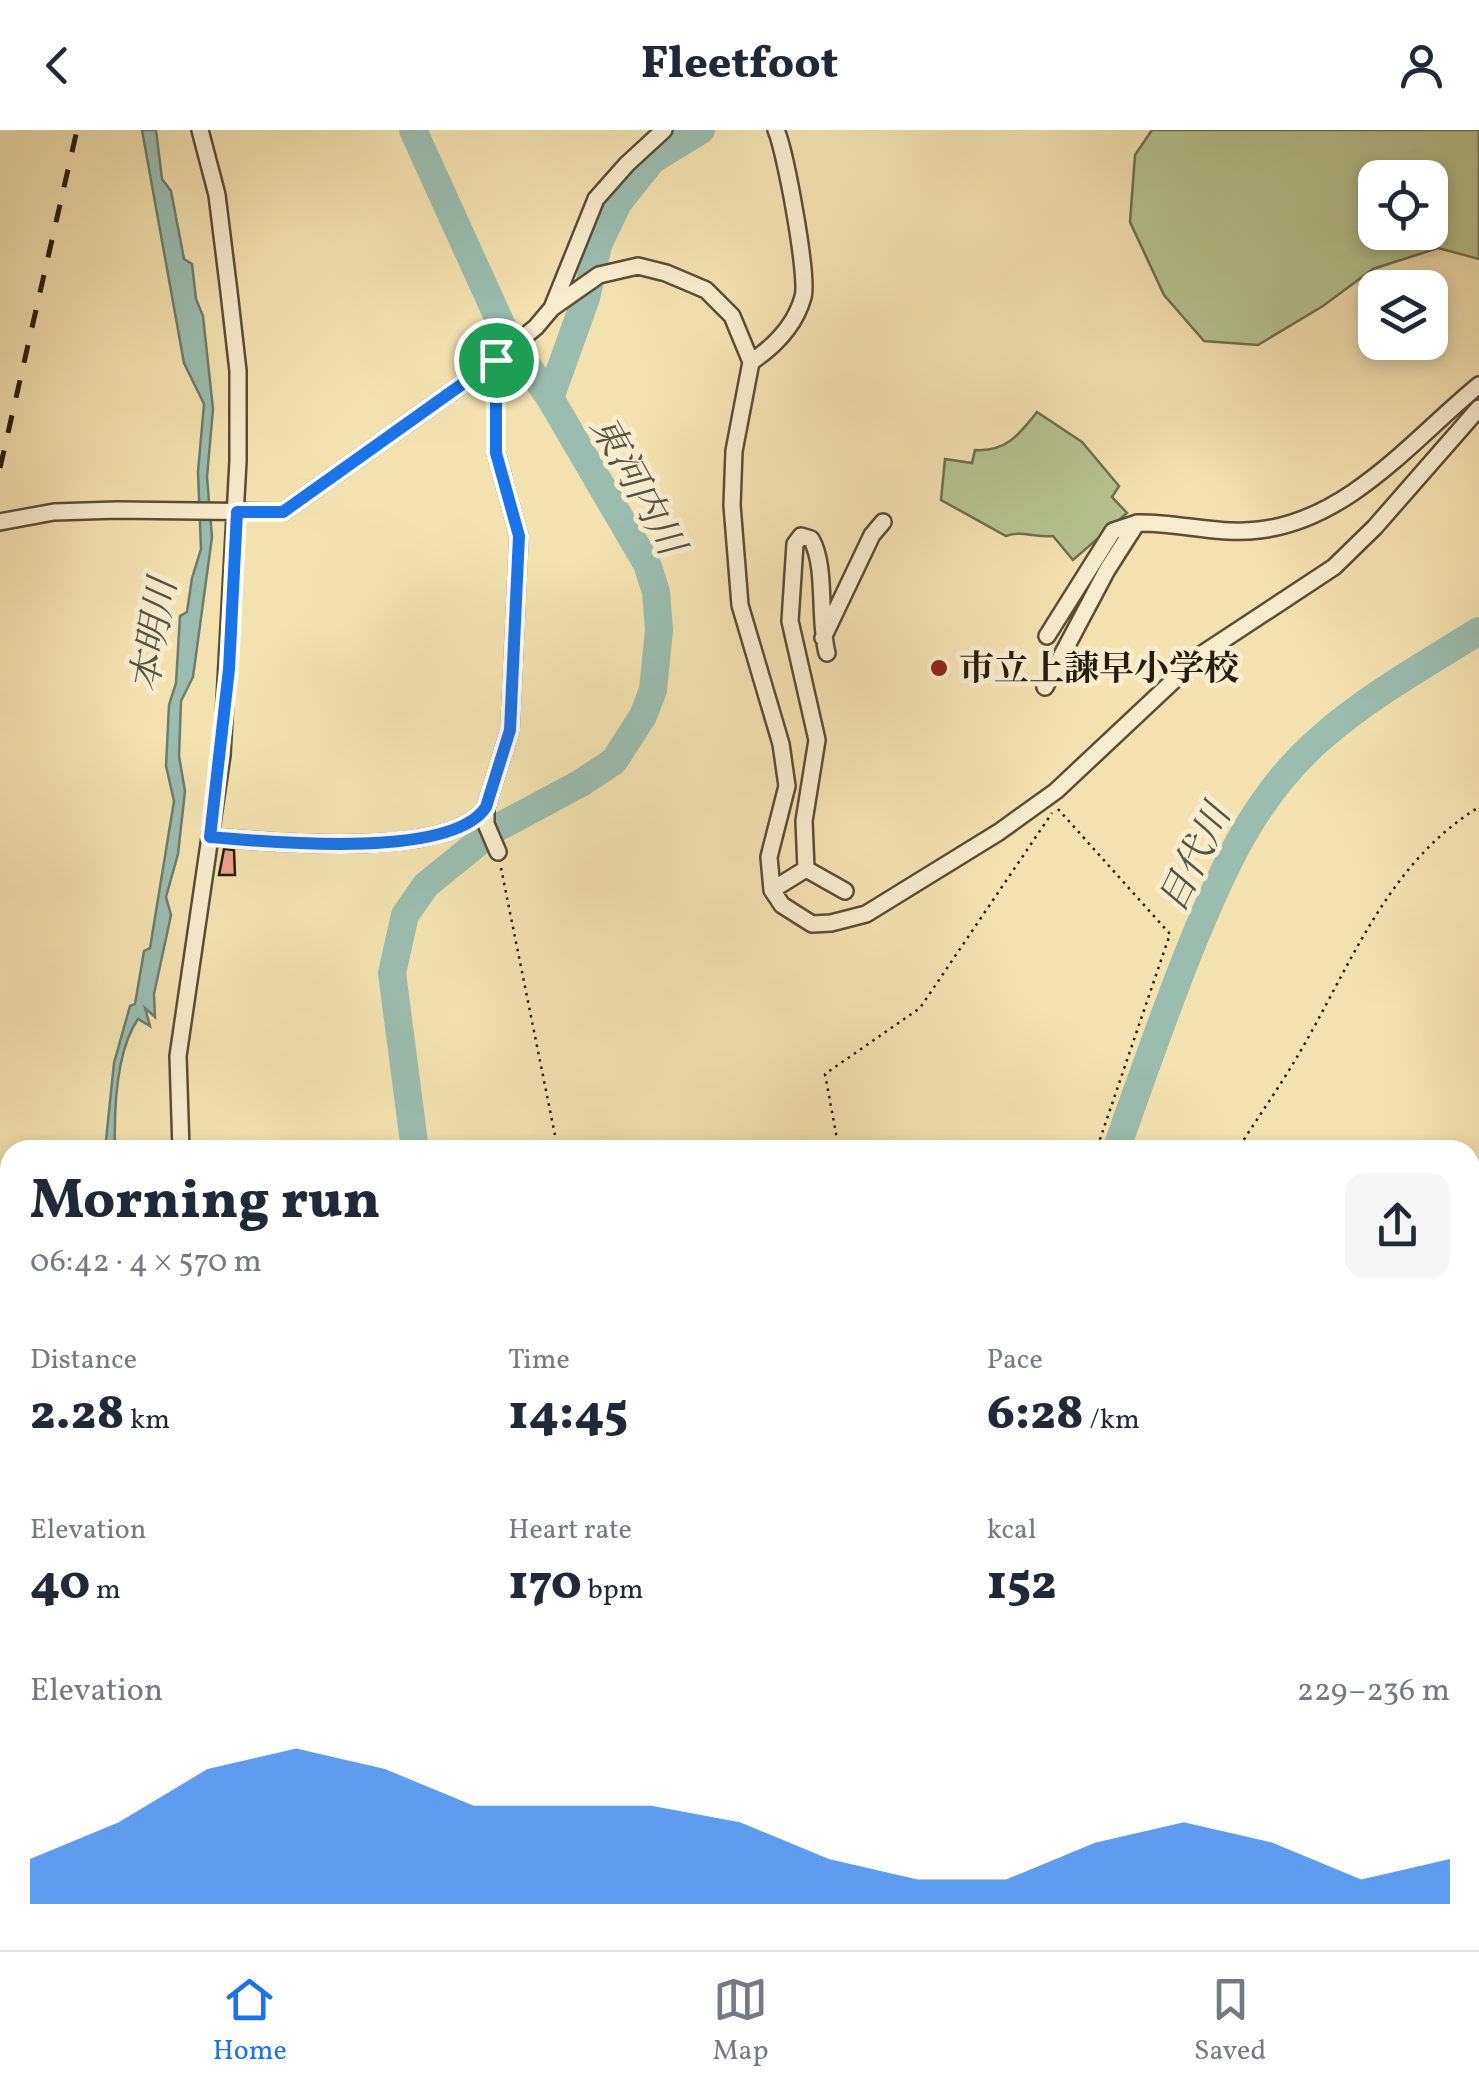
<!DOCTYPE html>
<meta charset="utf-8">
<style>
body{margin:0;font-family:Vollkorn,"Noto Serif JP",serif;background:#f6f6f7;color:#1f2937;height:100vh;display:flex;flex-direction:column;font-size:38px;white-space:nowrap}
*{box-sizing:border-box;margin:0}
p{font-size:32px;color:#747a83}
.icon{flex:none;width:55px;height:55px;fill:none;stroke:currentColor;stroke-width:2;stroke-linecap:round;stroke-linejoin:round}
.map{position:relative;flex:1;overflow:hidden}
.sheet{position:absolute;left:0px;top:1010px;width:1480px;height:810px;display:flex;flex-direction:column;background:#fff;border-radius:30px 30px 0 0;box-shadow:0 5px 15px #0003}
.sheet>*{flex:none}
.buttons{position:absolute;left:1358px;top:30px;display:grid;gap:20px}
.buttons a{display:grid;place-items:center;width:90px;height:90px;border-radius:20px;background:#fff;box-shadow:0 5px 15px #0003;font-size:50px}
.pin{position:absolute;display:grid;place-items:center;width:85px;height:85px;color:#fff;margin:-42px;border:5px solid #fff;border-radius:50%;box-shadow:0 2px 10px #0007}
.round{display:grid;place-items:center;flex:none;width:105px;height:105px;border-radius:20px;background:#f6f6f7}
.summary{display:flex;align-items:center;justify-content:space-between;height:170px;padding:0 30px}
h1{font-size:55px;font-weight:800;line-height:75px}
.stats{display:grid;grid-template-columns:repeat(3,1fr);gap:15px;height:170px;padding:10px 30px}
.stats div{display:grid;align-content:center}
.stats b{font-size:50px;font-weight:800}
.stats small{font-size:28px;font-weight:400}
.stats p{font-size:28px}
.chart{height:280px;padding:20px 30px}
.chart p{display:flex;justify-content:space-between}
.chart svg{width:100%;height:180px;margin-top:10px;fill:#1a73e8;opacity:.7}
header{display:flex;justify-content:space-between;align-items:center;height:130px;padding:0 30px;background:#fff;font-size:45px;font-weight:800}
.dock{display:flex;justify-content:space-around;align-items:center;height:140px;border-top:2px solid #e0e1e3;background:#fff;font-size:28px;color:#747a83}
.dock a{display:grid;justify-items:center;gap:5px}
.dock .selected{color:#1a73e8}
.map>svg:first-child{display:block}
.green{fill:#b6c48e;stroke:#6e704e;stroke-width:2.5;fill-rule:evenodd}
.water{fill:#9bbdaf;stroke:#6d7d6f;stroke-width:2.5}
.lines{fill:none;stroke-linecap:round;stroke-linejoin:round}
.river{stroke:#9bbdaf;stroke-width:28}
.building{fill:#eaa28d;stroke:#271d0f;stroke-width:2.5}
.minor-casing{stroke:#5a4e37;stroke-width:20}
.path{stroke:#271d0f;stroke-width:2.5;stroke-dasharray:2.5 5;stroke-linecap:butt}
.minor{stroke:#f7eccc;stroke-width:15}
.rail{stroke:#271d0f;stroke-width:5;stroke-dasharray:18 18;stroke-linecap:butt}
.route-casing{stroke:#fff;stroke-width:20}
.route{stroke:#1a73e8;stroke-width:12}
.poi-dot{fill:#8f2418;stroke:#f7eccc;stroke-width:4}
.labels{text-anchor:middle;stroke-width:10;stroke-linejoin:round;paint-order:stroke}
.poi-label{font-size:35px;font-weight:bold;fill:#271d0f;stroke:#f7eccc;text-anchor:start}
.water-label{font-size:38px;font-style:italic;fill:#505547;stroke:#f7eccc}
</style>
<header><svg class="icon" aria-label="back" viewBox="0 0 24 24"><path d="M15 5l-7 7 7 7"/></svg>Fleetfoot<svg class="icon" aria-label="person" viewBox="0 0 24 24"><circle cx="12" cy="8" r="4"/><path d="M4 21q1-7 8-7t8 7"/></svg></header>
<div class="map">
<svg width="1479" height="1820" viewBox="0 0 1479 1820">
<rect width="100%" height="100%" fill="#f3e2b0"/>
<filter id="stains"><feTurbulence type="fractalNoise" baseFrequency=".002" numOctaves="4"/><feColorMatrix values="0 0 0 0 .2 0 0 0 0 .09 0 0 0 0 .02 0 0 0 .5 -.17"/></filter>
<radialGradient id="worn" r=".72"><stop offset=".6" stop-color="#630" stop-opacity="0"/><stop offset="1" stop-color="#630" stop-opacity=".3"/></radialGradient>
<!-- green -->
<path class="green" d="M 1152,0 L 1479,0 L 1479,129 L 1438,118 L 1373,139 L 1323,176 L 1258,215 L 1204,211 L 1164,165 L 1130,92 L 1135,25 ZM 1375,48 L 1430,48 L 1430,102 L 1375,102 Z
M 1037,282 L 1082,312 L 1119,356 L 1112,367 L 1127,383 L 1073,430 L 1053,406 C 1036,408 1021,400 1006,406 L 941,370 L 945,329 L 972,333 L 975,320 C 1006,322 1019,305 1037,282 Z"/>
<!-- water -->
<path class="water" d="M 142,0 L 156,0 L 162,49 L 171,61 L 184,129 L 192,134 L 196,169 L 203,186 L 213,279 L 207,347 L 212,407 L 193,547 L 181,571 L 179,626 L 185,661 L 178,724 L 166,767 L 171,785 L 154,864 L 155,887 L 145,878 L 150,896 L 138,889 C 116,921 114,982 115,1020 L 105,1020 L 114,933 L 130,876 L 135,874 L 144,821 L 150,818 L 174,671 L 166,636 L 169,575 L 176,553 L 180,486 L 187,482 L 192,448 L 201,419 L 198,342 L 204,274 L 184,233 Z"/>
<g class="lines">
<!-- river -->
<path class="river" d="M 413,0 L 507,207 L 550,268 L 647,434 L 656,462 L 659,500 L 653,560 L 643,586 L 614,631 L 581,653 L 495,699 L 426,755 L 405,785 L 392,843 L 415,1020
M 550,268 L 586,168 L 598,115 L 618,73 L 652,30 L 701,0
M 1116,1020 C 1140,953 1163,886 1190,819 C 1222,740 1255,665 1321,608 C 1369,566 1426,534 1479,501
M 635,1810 L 636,1820"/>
</g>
<!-- building -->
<path class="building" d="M 224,719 L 234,720 L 235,745 L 219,745 Z"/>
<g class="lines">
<defs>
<path id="minor" d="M 552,178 L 596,69 L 627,34 L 664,0
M 496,230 L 496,323 L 519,406 L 510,600 L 486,677 L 486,694 L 498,722
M 751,232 C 775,216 795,196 803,167 C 809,148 785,20 776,0
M 0,392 L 54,382 L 117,380 L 283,382 L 496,230 L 536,197 L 552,178 L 599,145 L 638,136 L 666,143 L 706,160 L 732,186 L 751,232 L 734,321 L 732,375 L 740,475 L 781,614 L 787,656 L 769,727 L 772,760 L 782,775 L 812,794 L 831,793 L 866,784 L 999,702 L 1056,661 L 1202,524 L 1334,437 L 1375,397 L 1479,278
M 1047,506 L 1113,401 L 1137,393
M 823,508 L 872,405 L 883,392
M 1045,557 L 1107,440 L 1137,393 C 1177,392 1217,405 1259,400 C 1349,390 1413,309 1479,255
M 210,707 C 270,712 450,730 486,677
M 806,739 L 804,691 L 817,610 L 790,491 L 795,414 L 801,406 L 811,409 C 827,436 818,488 827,523
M 772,760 L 806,739 L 845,761
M 181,1020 L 178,926 L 222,625 L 238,331 L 238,241 L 229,162 L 217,65 L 200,0
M 1470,1068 L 1479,1062
M 1470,1228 L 1479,1216
M 757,1816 L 780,1820
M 531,1820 L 531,1810
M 802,1820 L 816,1810
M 1044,1820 L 1050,1810
M 1236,1820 L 1240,1810"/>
</defs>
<!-- minor casing -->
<use href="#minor" class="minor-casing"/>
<!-- path -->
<path class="path" d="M 1058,679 L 1170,804 L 1097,1018
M 501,738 L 558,1020
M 839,1020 L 825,944 L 920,878 L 1052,683
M 1090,1020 L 1105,1020
M 1233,1020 L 1243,1011 C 1261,983 1280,956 1297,927 C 1350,838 1386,734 1479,677
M 0,1220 L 10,1175
M 0,1820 L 1,1820
M 366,1820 L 367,1810"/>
<!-- minor -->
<use href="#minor" class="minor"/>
<!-- rail -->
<path class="rail" d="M 0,338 L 77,0"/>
</g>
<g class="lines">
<defs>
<path id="route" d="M 496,230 L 496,323 L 519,406 L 510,600 L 486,677 C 451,730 269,712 210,707 L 229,539 L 237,382 L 283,382 Z"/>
</defs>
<!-- route casing -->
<use href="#route" class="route-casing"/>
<!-- route -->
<use href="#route" class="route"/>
</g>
<!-- markers -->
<circle class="poi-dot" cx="939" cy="538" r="10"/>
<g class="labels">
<!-- poi labels -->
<g class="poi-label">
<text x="959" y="550">市立上諫早小学校</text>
</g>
<!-- water labels -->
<g class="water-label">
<text transform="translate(638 355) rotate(61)" y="13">東河内川</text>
<text transform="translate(153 505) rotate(-80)" y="13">本明川</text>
<text transform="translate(1194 728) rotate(-64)" y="13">目代川</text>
</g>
</g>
<rect width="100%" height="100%" filter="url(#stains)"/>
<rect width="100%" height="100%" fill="url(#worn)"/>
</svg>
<div class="buttons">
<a><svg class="icon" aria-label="locate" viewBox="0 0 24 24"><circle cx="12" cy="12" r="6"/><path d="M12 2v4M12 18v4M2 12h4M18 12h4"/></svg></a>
<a><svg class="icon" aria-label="layers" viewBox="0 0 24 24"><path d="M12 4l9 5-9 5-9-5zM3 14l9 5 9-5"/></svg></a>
</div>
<div class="pin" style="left:496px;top:230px;background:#1e9e55"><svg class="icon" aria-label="arrive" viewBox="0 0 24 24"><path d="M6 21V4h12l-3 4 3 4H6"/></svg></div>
<section class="sheet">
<div class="summary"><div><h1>Morning run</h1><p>06:42 · 4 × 570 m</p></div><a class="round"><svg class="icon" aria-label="share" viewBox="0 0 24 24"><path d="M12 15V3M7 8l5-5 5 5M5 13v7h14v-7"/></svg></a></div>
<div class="stats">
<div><p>Distance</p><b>2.28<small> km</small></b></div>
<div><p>Time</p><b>14:45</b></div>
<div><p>Pace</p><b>6:28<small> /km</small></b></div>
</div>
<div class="stats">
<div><p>Elevation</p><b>40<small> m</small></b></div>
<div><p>Heart rate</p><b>170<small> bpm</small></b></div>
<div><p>kcal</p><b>152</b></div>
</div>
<div class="chart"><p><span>Elevation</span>229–236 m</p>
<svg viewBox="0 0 160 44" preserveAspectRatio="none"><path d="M0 44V33L10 24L20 11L30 6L40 11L50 20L60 20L70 20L80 24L90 33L100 38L110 38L120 29L130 24L140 29L150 38L160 33V44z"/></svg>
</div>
</section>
</div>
<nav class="dock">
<a class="selected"><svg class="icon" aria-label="home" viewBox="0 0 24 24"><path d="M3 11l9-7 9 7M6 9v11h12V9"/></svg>Home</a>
<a><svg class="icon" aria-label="map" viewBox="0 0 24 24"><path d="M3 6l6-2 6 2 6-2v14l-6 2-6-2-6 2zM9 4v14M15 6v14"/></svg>Map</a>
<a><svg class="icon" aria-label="saved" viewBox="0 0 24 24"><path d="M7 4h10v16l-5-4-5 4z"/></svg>Saved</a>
</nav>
